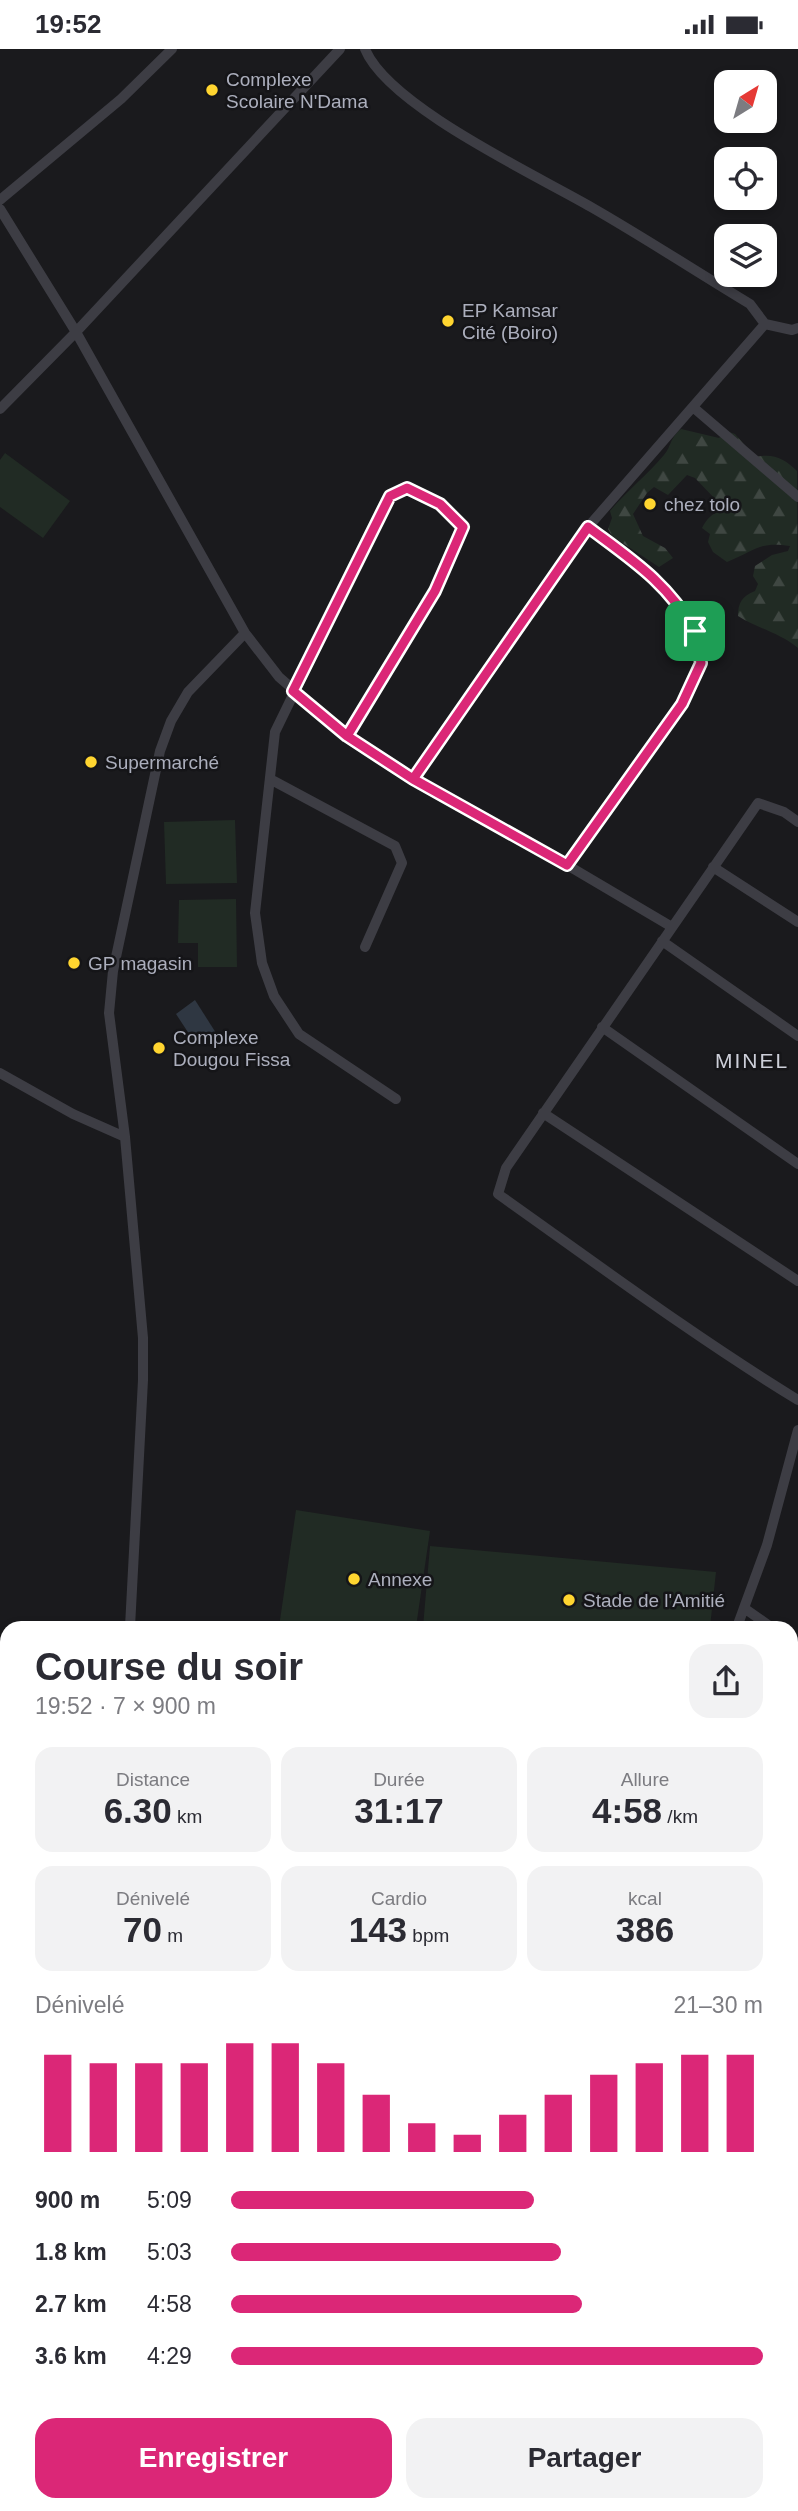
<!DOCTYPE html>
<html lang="fr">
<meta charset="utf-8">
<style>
body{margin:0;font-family:Helvetica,sans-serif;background:#f2f2f3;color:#2b2b33;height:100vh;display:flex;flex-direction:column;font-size:26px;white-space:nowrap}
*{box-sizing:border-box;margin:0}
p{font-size:23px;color:#7c7c81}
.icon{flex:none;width:38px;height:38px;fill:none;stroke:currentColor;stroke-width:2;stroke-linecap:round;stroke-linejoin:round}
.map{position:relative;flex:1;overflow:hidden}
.panel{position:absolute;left:0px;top:1572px;width:798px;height:891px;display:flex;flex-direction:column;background:#fff;border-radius:21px 21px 0 0;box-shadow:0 4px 10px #0003}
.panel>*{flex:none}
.needle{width:46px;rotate:37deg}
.tools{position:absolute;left:714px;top:21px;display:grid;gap:14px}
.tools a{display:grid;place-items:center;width:63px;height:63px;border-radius:14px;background:#fff;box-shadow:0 4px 10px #0003;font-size:35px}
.pin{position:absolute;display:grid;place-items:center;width:60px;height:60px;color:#fff;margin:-30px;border-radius:14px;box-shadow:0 4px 10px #0006}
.round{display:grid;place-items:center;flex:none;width:74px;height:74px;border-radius:21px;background:#f2f2f3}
.headline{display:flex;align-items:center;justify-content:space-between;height:119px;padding:0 35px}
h1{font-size:38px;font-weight:600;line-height:52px}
.metrics{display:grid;grid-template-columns:repeat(3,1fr);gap:10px;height:119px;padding:7px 35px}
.metrics div{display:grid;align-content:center;border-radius:18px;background:#f2f2f3;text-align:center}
.metrics b{font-size:35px;font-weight:600}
.metrics small{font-size:19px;font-weight:400}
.metrics p{font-size:19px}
.chart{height:196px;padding:14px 35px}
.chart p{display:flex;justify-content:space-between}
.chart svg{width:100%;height:126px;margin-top:7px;stroke:#db2777;stroke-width:6}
.button{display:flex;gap:14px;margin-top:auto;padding:14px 35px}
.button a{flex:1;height:80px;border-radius:21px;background:#db2777;color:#fff;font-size:28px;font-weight:600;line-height:80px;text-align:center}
.button a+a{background:#f2f2f3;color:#2b2b33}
ul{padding:0 35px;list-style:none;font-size:23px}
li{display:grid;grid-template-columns:112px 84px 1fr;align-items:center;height:52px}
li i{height:18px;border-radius:9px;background:#db2777}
.status{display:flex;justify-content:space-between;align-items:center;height:49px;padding:0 35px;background:#fff;direction:ltr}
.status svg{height:19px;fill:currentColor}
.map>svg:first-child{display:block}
.grass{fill:#212b24}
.forest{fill:url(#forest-firs)}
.wetland{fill:url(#wetland-marsh)}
.water{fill:#2f3742}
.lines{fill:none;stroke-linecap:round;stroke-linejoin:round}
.street{stroke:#3d3d44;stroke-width:10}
.primary{stroke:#575761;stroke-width:18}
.rail{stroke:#4e4f57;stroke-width:3.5;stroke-dasharray:9 7;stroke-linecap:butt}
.route-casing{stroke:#fff;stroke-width:14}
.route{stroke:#db2777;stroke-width:9}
.poi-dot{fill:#ffd530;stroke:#151518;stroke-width:2.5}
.labels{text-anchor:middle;stroke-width:5;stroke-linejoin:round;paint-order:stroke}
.poi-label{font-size:19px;fill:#acafbd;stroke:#151518;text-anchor:start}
.neighbourhood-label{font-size:21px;letter-spacing:2px;fill:#cdcfd9;stroke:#151518}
</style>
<div class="status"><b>19:52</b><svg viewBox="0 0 49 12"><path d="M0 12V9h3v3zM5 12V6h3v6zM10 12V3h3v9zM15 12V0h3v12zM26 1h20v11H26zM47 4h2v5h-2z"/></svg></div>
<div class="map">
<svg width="798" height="2462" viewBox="0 0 798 2462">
<defs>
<pattern id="forest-firs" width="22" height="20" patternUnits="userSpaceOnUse" patternTransform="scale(1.75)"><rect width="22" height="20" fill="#212b24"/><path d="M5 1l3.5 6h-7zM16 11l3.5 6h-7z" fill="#3f4742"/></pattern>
<pattern id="wetland-marsh" width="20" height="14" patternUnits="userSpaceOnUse" patternTransform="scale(1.75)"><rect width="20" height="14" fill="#212b24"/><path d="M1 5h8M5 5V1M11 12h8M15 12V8" fill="none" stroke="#3f4742"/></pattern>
</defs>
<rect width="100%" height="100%" fill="#1a1a1d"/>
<!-- grass -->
<path class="grass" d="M 5,404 L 70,452 L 43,489 L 0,458 L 0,411 Z
M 235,771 L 237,834 L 166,835 L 164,773 Z
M 236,850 L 237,918 L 198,918 L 198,894 L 178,894 L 179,851 Z
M 296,1461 L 430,1482 L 416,1578 L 279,1578 Z
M 430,1497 L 716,1523 L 710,1578 L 423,1578 Z"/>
<!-- forest -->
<path class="forest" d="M 681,380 L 719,389 L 726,382 L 735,385 L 755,408 C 773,404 784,409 797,422 L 798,599 C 780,584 757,579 738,567 C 738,554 742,547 755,542 L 758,535 L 753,527 L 755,517 L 772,506 L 788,502 L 790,497 C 758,492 755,502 727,513 L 713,503 L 708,493 L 710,485 L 702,479 C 712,461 719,462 737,463 L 741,455 L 718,453 L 695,429 L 687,426 L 668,446 L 654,438 L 647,444 L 633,465 L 643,487 L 665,499 L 673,509 L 659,518 L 612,487 L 608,480 L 612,469 L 610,462 C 627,442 647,426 664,406 C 672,397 669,390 681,380 Z"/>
<!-- wetland -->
<path class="wetland" d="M 791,2397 L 798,2404 L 798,2462 L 61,2462 L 67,2455 L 791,2455 Z"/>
<!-- water -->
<path class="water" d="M 195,951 L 216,984 L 197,997 L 176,965 Z"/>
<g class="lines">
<!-- street -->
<path class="street" d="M 365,0 C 388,57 536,126 591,158 C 645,189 697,223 750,255 L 765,275 L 588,478 L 413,730
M 0,151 L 121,50 L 172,0
M 0,160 L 76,283 L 245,584 L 279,628 L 347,687 L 413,730 L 567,816 L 672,878
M 765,275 L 792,281 L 798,279
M 694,359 L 798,448
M 0,360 L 76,283 L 340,0
M 347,687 L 435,542 L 463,478 L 440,455 L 407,439 L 390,447 L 275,683 L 255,864 L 262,914 L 274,947 L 299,985 L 396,1050
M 270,730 L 395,797 L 402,814 L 365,898
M 798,773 L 784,763 L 758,754 L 506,1119 L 498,1145 C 597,1215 695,1288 798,1351
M 567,816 L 682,655 L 701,614 L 696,582 L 680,556 L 654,527 L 588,478
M 713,818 L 798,873
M 662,892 L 798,987
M 602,978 L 798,1115
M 0,1024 L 73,1065 L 125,1088
M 543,1064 L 798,1232
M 744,1559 L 771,1578
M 130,1578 L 143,1331 L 143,1289 L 125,1088 L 109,964 L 113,922 L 160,702 L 171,672 L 188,643 L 245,584
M 737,1578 L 767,1496 L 798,1381
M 791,1600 L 798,1608
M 791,1841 L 798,1824"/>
<!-- primary -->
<path class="primary" d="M 0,1844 L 7,1845
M 791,2043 L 798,2046"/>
<!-- rail -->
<path class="rail" d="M 0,1896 L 7,1897
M 791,2095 L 798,2098
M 791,2118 L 798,2120
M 0,2126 L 7,2124"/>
</g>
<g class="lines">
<defs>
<path id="route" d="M 695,582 L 701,614 L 682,655 L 567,816 L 413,730 L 347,687 L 435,542 L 463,478 L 440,455 L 407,439 L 390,447 L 293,642 L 347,687 L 413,730 L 588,478 C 632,511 667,533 695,582"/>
</defs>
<!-- route casing -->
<use href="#route" class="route-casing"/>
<!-- route -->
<use href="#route" class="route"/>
</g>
<!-- markers -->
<g class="poi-dot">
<circle cx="212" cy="41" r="7"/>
<circle cx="448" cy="272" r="7"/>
<circle cx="650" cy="455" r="7"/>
<circle cx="91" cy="713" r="7"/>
<circle cx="74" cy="914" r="7"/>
<circle cx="159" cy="999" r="7"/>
<circle cx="354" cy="1530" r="7"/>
<circle cx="569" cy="1551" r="7"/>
</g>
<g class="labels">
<!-- poi labels -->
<g class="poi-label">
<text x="226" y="37">Complexe<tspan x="226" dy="22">Scolaire N'Dama</tspan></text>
<text x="462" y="268">EP Kamsar<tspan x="462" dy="22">Cité (Boiro)</tspan></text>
<text x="664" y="462">chez tolo</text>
<text x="105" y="720">Supermarché</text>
<text x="88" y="921">GP magasin</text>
<text x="173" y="995">Complexe<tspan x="173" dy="22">Dougou Fissa</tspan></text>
<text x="368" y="1537">Annexe</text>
<text x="583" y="1558">Stade de l'Amitié</text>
</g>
<!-- neighbourhood labels -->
<g class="neighbourhood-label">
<text x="752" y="1019">MINEL</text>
</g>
</g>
</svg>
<div class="tools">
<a><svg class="needle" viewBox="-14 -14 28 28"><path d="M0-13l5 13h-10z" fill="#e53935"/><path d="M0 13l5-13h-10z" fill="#7c7c81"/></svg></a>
<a><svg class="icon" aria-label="locate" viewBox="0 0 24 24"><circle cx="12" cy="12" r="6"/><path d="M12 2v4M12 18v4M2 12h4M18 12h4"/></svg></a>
<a><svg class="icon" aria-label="layers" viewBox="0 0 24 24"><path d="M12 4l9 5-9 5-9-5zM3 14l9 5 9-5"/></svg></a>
</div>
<div class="pin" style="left:695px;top:582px;background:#1e9e55"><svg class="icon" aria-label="arrive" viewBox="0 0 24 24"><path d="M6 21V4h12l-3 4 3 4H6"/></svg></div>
<section class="panel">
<div class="headline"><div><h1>Course du soir</h1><p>19:52 · 7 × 900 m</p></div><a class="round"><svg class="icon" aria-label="share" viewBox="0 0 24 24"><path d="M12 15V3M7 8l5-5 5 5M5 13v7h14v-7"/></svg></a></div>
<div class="metrics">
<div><p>Distance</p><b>6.30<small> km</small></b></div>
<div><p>Durée</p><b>31:17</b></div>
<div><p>Allure</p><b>4:58<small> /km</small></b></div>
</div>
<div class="metrics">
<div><p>Dénivelé</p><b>70<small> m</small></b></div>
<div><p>Cardio</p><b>143<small> bpm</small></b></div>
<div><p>kcal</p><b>386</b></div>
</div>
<div class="chart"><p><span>Dénivelé</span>21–30 m</p>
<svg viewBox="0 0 160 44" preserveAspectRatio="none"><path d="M5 44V10M15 44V13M25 44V13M35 44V13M45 44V6M55 44V6M65 44V13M75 44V24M85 44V34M95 44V38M105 44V31M115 44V24M125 44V17M135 44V13M145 44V10M155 44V10"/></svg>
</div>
<ul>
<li><b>900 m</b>5:09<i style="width:57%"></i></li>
<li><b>1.8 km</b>5:03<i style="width:62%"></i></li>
<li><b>2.7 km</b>4:58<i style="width:66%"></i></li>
<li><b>3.6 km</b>4:29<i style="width:100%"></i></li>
</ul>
<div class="button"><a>Enregistrer</a><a>Partager</a></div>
</section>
</div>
